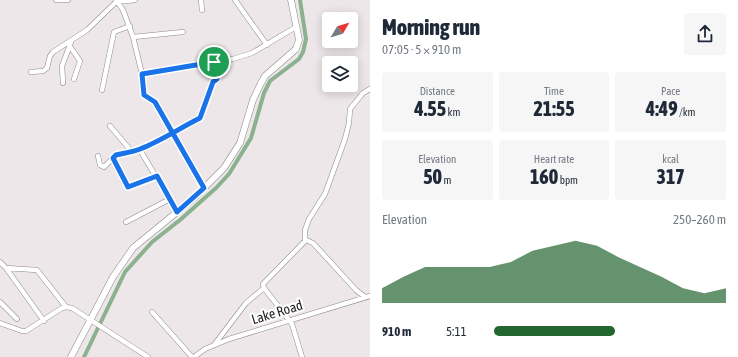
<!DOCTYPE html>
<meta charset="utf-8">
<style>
body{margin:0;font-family:"Asap Condensed",sans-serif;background:#f6f6f7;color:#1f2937;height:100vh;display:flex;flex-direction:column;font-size:15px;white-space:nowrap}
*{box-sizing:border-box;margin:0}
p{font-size:13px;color:#747a83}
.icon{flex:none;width:22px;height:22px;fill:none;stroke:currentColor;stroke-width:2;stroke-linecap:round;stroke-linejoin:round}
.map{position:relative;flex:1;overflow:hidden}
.panel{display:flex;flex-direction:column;background:#fff;width:368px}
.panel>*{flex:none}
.needle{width:26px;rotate:52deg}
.buttons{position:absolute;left:322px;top:12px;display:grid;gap:8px}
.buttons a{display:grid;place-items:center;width:36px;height:36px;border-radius:4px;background:#fff;box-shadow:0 2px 10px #0003;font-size:20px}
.pin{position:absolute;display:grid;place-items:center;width:34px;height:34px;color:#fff;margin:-17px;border:2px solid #fff;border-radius:50%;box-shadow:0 1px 4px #0007}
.round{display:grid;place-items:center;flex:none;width:42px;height:42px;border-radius:4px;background:#f6f6f7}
.overview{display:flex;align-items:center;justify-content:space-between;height:68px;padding:0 12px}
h1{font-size:22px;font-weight:800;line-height:30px}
.metrics{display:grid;grid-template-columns:repeat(3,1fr);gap:6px;height:68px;padding:4px 12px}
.metrics div{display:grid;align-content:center;border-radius:4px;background:#f6f6f7;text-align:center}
.metrics b{font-size:20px;font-weight:800}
.metrics small{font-size:11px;font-weight:400}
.metrics p{font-size:11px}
.chart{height:112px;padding:8px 12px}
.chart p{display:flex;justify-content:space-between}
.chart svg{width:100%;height:72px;margin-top:4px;fill:#246630;opacity:.7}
ul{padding:0 12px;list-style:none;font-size:13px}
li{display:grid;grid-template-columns:64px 48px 1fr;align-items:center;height:30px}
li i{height:10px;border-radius:5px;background:#246630}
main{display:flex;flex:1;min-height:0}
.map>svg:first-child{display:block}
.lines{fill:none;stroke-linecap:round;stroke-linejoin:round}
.canal{stroke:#8bb18e;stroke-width:4}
.minor-casing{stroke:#8d8889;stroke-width:5.5}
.major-casing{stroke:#8d8889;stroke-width:7}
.minor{stroke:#fff;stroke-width:4.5}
.major{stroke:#fff;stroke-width:6}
.route-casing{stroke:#fff;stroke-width:8}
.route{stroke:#1a73e8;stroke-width:5}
.labels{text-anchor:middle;stroke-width:4;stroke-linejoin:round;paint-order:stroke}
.street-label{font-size:14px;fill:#211f1f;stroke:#fff}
</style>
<main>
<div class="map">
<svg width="370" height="357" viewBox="0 0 370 357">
<rect width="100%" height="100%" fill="#ede7e9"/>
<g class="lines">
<!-- canal -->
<path class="canal" d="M 84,357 L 125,272 L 152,242 L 180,220 L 216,188 L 229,174 L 251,138 L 264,93 L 270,81 L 299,59 L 303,52 L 306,39 L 300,0"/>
<defs>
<path id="minor" d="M 56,0 L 68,0
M 116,0 L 123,10 L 133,37 L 142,74 L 143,95 L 155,102 L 204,188
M 201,0 L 202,10
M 235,0 L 267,45
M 133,37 L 183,32
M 69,45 L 80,61 L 74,79
M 31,72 L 43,71 L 47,68 L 50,56 L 53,52 L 87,30 L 116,2 L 135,0
M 142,74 L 233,59 L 252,53 L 296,27
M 63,83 L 62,66 L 71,42
M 102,90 L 114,32 L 130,26
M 110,126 L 132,152
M 98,156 L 100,165 L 104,167 L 116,155 L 140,150
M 113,158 L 129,187 L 157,176
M 177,212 L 140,150 L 199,118 L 213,83 L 217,79 L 214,62
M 126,222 L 170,199
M 305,241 L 305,230 L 309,219 L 325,194 L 345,139 L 349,123 L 350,109 L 363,93 L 370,89
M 0,262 L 6,268 L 37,270 L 66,307
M 6,268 L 44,321
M 264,288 L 263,284 L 306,240 L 313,243 L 356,290 L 365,297
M 0,302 L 17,319
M 152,312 L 192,357
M 0,323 L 22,331 L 26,331 L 62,308 L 66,307 L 72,308 L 148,357
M 214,345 L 246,303 L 264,288 L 292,324 L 302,357
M 194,357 L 205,349 L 229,339 L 370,296"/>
<path id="major" d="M 71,357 L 113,277 L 133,248 L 194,198 L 224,168 L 240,143 L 253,100 L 260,85 L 265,76 L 296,49 L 299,40 L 291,0"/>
</defs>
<!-- minor casing -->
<use href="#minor" class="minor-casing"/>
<!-- major casing -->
<use href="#major" class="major-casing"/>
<!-- minor -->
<use href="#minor" class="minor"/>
<!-- major -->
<use href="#major" class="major"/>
</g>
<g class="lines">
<defs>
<path id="route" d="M 214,62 L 217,79 L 213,82 L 200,118 C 180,128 161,141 140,149 C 133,152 124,153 116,155 L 113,158 L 128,187 L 157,176 L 177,212 L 204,188 L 155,102 L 144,95 L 142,74 L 214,62"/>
</defs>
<!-- route casing -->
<use href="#route" class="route-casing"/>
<!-- route -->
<use href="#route" class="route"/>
</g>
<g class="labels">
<!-- street labels -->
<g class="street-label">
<text transform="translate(277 312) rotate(-17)" y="5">Lake Road</text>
</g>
</g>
</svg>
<div class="buttons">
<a><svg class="needle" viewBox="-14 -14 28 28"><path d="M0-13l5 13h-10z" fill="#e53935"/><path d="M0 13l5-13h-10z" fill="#747a83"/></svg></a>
<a><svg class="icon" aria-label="layers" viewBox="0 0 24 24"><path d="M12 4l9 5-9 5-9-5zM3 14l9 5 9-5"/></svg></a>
</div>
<div class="pin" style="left:214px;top:62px;background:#1e9e55"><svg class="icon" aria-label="arrive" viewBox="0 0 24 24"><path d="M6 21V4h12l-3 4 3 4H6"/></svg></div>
</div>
<section class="panel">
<div class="overview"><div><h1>Morning run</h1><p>07:05 · 5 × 910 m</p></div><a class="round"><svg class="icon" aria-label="share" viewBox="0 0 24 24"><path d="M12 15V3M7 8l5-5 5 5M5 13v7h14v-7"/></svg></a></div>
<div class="metrics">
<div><p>Distance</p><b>4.55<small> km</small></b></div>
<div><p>Time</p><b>21:55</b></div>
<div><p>Pace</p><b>4:49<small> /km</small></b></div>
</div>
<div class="metrics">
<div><p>Elevation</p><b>50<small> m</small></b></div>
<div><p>Heart rate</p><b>160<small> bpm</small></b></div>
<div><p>kcal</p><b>317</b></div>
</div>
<div class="chart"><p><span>Elevation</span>250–260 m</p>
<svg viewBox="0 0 160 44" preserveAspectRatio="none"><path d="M0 44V35L10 28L20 22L30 22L40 22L50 22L60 19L70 12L80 9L90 6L100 9L110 16L120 22L130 28L140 35L150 38L160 35V44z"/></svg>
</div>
<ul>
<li><b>910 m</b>5:11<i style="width:52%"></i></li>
</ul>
</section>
</main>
